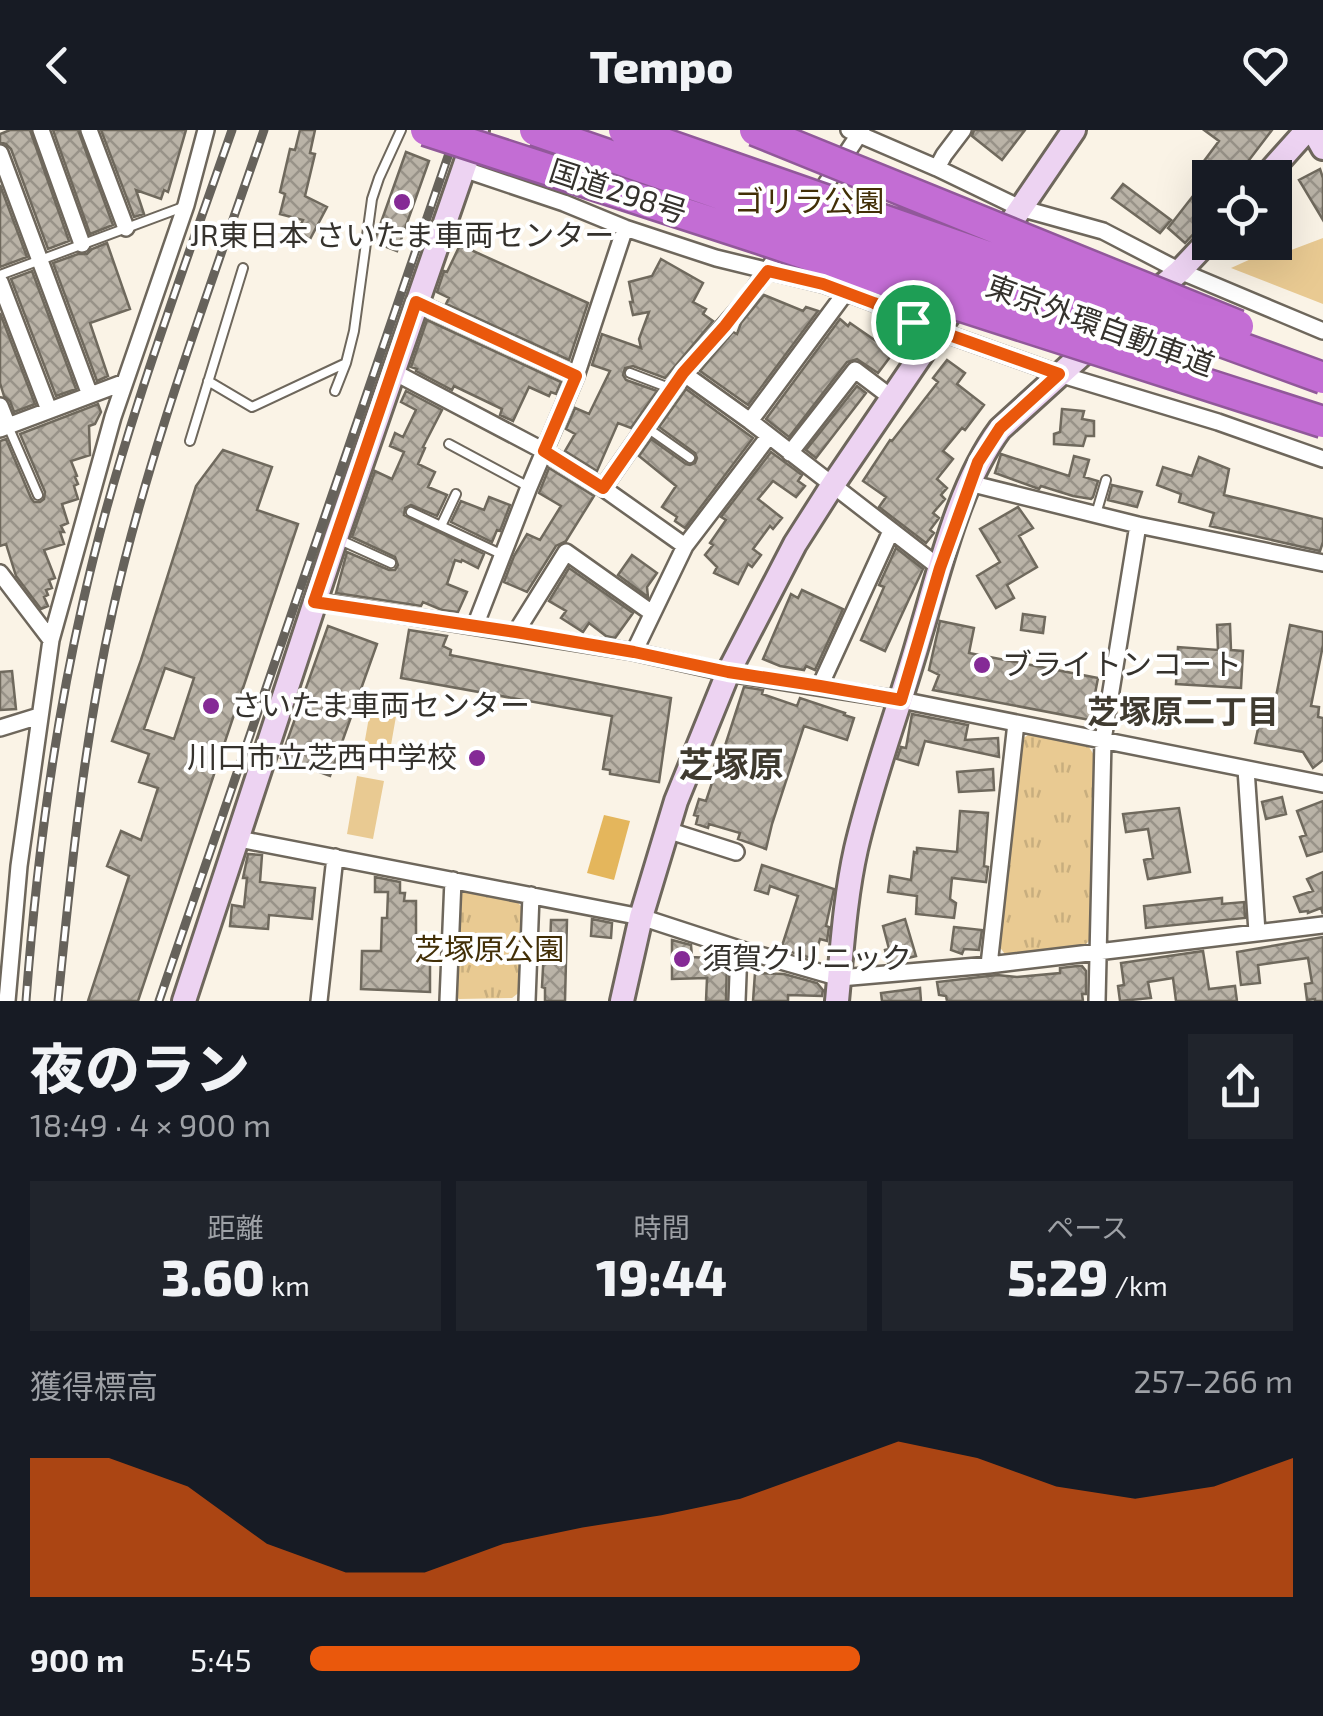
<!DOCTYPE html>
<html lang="ja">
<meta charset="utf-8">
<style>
body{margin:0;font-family:"Exo 2","Noto Sans JP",sans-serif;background:#20242c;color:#f1f3f6;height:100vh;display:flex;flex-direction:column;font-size:38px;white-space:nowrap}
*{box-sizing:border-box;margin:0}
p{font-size:32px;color:#9ea1a6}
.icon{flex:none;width:55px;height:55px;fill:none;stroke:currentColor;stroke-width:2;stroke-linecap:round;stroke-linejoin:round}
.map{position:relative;height:871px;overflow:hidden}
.details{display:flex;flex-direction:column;background:#171b24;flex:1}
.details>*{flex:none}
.fabs{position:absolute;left:1192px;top:30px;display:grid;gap:20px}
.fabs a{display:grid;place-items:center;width:100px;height:100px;border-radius:0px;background:#171b24;box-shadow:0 10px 40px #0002;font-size:50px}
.pin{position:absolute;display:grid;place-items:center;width:85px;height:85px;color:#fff;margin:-42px;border:5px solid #fff;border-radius:50%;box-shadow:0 2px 10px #0007}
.round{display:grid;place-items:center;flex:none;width:105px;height:105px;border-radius:0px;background:#20242c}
.headline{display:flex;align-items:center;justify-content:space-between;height:170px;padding:0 30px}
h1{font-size:55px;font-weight:800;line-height:75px}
.metrics{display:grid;grid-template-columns:repeat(3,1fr);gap:15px;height:170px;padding:10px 30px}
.metrics div{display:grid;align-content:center;border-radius:0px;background:#20242c;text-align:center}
.metrics b{font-size:50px;font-weight:800}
.metrics small{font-size:28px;font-weight:400}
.metrics p{font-size:28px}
.chart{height:280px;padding:20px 30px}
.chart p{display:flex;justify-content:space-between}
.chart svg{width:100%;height:180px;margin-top:10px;fill:#ea580c;opacity:.7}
ul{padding:0 30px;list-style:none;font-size:32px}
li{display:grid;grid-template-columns:160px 120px 1fr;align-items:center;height:75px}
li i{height:25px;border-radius:12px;background:#ea580c}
header{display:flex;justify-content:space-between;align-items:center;height:130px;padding:0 30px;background:#171b24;font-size:45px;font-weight:800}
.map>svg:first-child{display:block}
.green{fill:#e9ca92}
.park{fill:url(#park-tufts)}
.water{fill:#e4b65c}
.building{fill:url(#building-cross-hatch);stroke:#6f695d;stroke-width:2.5;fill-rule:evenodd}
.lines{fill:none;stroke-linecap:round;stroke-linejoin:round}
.lane-casing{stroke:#6e675c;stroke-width:12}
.street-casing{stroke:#6e675c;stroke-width:20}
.secondary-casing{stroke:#6e675c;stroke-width:28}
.lane{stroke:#fff;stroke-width:8}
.street{stroke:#fff;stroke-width:15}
.secondary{stroke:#edd3f2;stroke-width:22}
.rail-casing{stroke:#66625b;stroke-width:9}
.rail{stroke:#fff;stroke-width:5;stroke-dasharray:15;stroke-linecap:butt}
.highway-bridge-casing{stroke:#91589a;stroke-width:35;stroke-linecap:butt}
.highway-bridge{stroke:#c36dd4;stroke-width:30}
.route-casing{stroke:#fff;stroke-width:20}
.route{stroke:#ea580c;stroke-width:12}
.poi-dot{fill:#852a96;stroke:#fff;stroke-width:4}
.labels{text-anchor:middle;stroke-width:8;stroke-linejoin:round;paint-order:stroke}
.street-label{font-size:30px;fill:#35322d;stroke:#fff}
.park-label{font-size:30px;fill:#422f07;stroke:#fff}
.poi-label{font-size:30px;fill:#35322d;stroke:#fff;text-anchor:start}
.neighbourhood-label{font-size:32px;font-weight:bold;fill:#403b30;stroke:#fff}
.quarter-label{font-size:35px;font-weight:bold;fill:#403b30;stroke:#fff}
</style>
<header><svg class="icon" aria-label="back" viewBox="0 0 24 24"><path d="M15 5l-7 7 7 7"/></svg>Tempo<svg class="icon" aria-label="heart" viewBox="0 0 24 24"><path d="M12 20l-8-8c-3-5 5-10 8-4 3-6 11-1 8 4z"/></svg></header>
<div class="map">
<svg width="1323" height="871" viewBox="0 0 1323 871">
<defs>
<pattern id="park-tufts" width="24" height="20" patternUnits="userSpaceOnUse" patternTransform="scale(2.5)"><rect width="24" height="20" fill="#e9ca92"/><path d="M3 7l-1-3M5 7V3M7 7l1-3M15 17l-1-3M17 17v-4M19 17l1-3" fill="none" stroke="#c8ae7e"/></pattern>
<pattern id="building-cross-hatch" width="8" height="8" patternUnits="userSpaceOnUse" patternTransform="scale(2.5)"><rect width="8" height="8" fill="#bab3a7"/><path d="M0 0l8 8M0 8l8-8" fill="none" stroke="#989288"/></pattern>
</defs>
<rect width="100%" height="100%" fill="#faf3e6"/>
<!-- green -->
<path class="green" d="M 1323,108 L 1323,174 L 1231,138 L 1273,119 L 1278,125 Z
M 372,570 L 398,575 L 388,632 L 362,627 Z
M 357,646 L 384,651 L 373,709 L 347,704 Z"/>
<!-- park -->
<path class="park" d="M 1031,603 L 1087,614 L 1094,625 L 1090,810 L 1082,818 L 1007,827 L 999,816 L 1019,611 Z
M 465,758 L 516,770 L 523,779 L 521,861 L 512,868 L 459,869 L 453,864 L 459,762 Z"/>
<!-- water -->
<path class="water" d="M 604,685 L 630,691 L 614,750 L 587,743 Z"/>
<!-- building -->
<path class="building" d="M 10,0 L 30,0 L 69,111 L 48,119 L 11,19 L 6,14 L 0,12 L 0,4 Z
M 53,0 L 78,0 L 113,95 L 90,104 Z
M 101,0 L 186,0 L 168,62 L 164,60 L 161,69 L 136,60 L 144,84 L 134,87 Z
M 300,0 L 315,0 L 310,23 L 315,24 L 305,66 L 327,77 L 309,111 L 296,104 L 303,90 L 280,84 L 285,64 L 280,62 L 290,19 L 295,20 Z
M 974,0 L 1025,0 L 1002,30 L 972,6 Z
M 1204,0 L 1272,0 L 1246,34 L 1250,37 L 1242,48 L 1210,48 L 1210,86 L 1185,113 L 1168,98 L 1207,48 L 1202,48 L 1195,43 L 1219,11 Z
M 406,22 L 429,31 L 397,121 L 374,112 Z
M 1320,39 L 1323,48 L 1323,90 L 1299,50 Z
M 1123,54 L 1171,90 L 1160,103 L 1112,68 Z
M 0,55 L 27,127 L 0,137 Z
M 107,113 L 130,179 L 90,193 L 108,246 L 97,251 L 53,133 L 78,124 L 87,124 L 92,119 Z
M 460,115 L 588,173 L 569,230 L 446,174 L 449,168 L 437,162 L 444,141 L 447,142 Z
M 661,129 L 703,153 L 693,172 L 706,179 L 703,184 L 713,191 L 665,248 L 633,236 L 625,238 L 623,245 L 626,250 L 657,261 L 631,298 L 618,293 L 597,341 L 565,321 L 575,304 L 566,299 L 575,278 L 589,284 L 610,241 L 592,235 L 602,204 L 641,218 L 639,209 L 649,182 L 633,185 L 630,172 L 633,172 L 629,152 L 652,146 Z
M 32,141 L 76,259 L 56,266 L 11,149 Z
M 764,165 L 803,181 L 806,177 L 818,181 L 748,275 L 700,241 L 733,202 L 737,204 L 741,193 Z
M 0,183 L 35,274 L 14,282 L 10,271 L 4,266 L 0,253 Z
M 840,189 L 848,196 L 850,193 L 879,213 L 886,205 L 899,215 L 878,243 L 857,229 L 847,232 L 789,307 L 766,289 Z
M 427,190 L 561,252 L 556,264 L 551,262 L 549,266 L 529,257 L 513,291 L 500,285 L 502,279 L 454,256 L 452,260 L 416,241 L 417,239 L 411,237 Z
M 947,230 L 965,243 L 957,254 L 984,275 L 965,300 L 962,298 L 943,321 L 953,329 L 937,349 L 947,358 L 941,365 L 945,369 L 933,383 L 939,388 L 930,400 L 934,403 L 926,413 L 879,377 L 886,367 L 863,351 L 890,310 L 892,311 L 938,252 L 933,248 Z
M 857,256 L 866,263 L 816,328 L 806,320 Z
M 686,259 L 753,308 L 685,398 L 675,391 L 677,387 L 662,377 L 676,356 L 639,326 L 651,309 L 686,334 L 690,335 L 695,333 L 697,328 L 695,323 L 659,297 Z
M 406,261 L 442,280 L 423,317 L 425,318 L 418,334 L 435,342 L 428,357 L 447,365 L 437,386 L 411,375 L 405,378 L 404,385 L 484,424 L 478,438 L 462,430 L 461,432 L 455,430 L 447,454 L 467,462 L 458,482 L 442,480 L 423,472 L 421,476 L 336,463 L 347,422 L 389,440 L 395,440 L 398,435 L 395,427 L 352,407 L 375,341 L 392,349 L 404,322 L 390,316 L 395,303 L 403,307 L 416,280 L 401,272 Z
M 98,274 L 101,282 L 95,294 L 89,296 L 90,325 L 71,331 L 77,346 L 75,347 L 78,354 L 74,356 L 78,369 L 62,374 L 68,393 L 61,396 L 64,402 L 60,402 L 64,414 L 44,420 L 55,448 L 49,450 L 52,458 L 46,460 L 48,465 L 44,467 L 48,476 L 41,479 L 16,446 L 6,414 L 0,416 L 0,311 L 6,309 L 31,368 L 34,372 L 40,372 L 44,369 L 45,362 L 20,304 Z
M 1062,279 L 1084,281 L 1082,289 L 1094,291 L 1094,306 L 1086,306 L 1083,316 L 1054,314 L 1054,304 L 1060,302 Z
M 223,320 L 272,337 L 257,380 L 298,394 L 138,871 L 88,871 L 129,746 L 107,736 L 121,701 L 141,710 L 158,658 L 139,652 L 149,624 L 112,611 L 141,530 L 196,356 ZM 165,538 L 194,548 L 174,609 L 144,599 Z
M 771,322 L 802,345 L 798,351 L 805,356 L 796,367 L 773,351 L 758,369 L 782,388 L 773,399 L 770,396 L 753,419 L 761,425 L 752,437 L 748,434 L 738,454 L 714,443 L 717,437 L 705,425 L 713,415 L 710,413 L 726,390 L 721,387 Z
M 1001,324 L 1069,346 L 1074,326 L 1089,330 L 1084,347 L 1098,351 L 1093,367 L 1091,369 L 1073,366 L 1041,356 L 1039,359 L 995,343 Z
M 1199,327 L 1229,339 L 1224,365 L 1323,389 L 1323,412 L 1320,421 L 1210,396 L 1214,383 L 1179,372 L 1181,364 L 1157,355 L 1163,337 L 1192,346 Z
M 549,338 L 594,366 L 566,411 L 556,416 L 527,462 L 504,452 L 514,426 L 527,404 L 540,410 L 561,376 L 539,363 Z
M 1112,355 L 1142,362 L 1137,377 L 1108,370 Z
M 489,367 L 510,375 L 500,401 L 497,400 L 492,412 L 451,392 L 461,371 L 484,380 Z
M 1018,377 L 1033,398 L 1019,406 L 1037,437 L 1007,455 L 1014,468 L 996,478 L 977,446 L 1000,432 L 980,399 Z
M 896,418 L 923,439 L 885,521 L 861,510 L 884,457 L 879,455 Z
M 632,425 L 657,443 L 647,457 L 648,467 L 618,445 Z
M 569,438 L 633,483 L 615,508 L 606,506 L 589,493 L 583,502 L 561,488 L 566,481 L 549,471 Z
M 802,460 L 843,479 L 815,540 L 806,536 L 804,540 L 780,536 L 763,529 L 791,464 L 798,468 Z
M 1023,484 L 1045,487 L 1043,503 L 1021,500 Z
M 940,491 L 974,498 L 969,523 L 1098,548 L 1090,590 L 933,560 L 939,545 L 929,540 Z
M 1230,494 L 1231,520 L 1243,521 L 1241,558 L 1176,554 L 1178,517 L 1218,520 L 1217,495 Z
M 1290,495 L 1323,502 L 1323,515 L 1311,576 L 1319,577 L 1318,587 L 1323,588 L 1323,630 L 1313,638 L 1303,622 L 1255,613 L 1263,575 L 1274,577 Z
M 328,496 L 377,514 L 330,646 L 281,628 Z
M 409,500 L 447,506 L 443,516 L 451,520 L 450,525 L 671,568 L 659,652 L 610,644 L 610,640 L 603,639 L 612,586 L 401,548 Z
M 12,541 L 16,579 L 0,580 L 0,542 Z
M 744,557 L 763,560 L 762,564 L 797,576 L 800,568 L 845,583 L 844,585 L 854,588 L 847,610 L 804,596 L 772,694 L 766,719 L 738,709 L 740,703 L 709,694 L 708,698 L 696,694 L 698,686 L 694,685 L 699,669 L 706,671 L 717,638 L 714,637 L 719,621 L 723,622 Z
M 912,584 L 968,595 L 965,610 L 998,608 L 999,627 L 925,611 L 918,635 L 897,629 L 901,617 L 906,618 Z
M 993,639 L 994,660 L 959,662 L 957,642 Z
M 1282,667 L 1286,684 L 1266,689 L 1262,672 Z
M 1323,671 L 1323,721 L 1307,726 L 1300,707 L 1306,705 L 1297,681 Z
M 1179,678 L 1190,742 L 1148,749 L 1144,730 L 1153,728 L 1148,699 L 1126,702 L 1123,684 Z
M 960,681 L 988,683 L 984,736 L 988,737 L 986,752 L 952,748 L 950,769 L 956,773 L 954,788 L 916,784 L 917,766 L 888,762 L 890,746 L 911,750 L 914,722 L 917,723 L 917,718 L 957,722 Z
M 248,724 L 262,725 L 260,752 L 315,758 L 312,789 L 269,785 L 268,799 L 230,796 L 232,775 L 244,777 L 247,748 L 243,748 Z
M 762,735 L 834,759 L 826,796 L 829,797 L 827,811 L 820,809 L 814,829 L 781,819 L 798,766 L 770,756 L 768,764 L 755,760 Z
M 1323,742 L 1323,784 L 1321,778 L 1308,783 L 1308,781 L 1300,782 L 1294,767 L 1313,761 L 1307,749 Z
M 375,747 L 400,752 L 400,763 L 405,763 L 404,771 L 416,771 L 416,818 L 430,818 L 430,862 L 361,859 L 362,821 L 381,821 L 382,788 L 387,788 L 388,762 L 375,762 Z
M 1222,768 L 1222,774 L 1244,772 L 1245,788 L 1146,798 L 1144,776 Z
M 592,789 L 612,793 L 611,808 L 591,806 Z
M 905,789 L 916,826 L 888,833 L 885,820 L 889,819 L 883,796 Z
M 551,790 L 567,790 L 565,871 L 545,871 L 545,858 L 542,857 L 544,819 L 550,819 Z
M 954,797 L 982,800 L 979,820 L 964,819 L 962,824 L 951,820 Z
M 1323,807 L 1323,871 L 1315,871 L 1315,869 L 1307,870 L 1305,854 L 1312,853 L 1308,828 L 1258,835 L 1260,853 L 1241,855 L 1237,822 Z
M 672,810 L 691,815 L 692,827 L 727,829 L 726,871 L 706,871 L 707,848 L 672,849 Z
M 1203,821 L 1209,859 L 1235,856 L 1237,871 L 1176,871 L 1173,848 L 1148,852 L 1151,868 L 1120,871 L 1118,856 L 1124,855 L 1121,833 Z
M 1077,836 L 1082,836 L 1086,841 L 1086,864 L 1082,864 L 1083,871 L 947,871 L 946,866 L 939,865 L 937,852 L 997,845 L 1017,847 L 1060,843 L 1060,838 Z
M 755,843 L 784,844 L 817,853 L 823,860 L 822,866 L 788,865 L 788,871 L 753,871 Z
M 920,858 L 921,871 L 882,871 L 881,863 Z"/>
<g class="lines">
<defs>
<path id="lane" d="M 0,145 L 183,77
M 630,243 L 672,259
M 208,251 L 252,277 L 346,233 L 354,201 L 372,69 L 379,48 L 401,0
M 335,261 L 346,233
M 8,296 L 38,365
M 646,297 L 690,328
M 190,311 L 243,138
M 449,314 L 529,357
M 411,382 L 503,425
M 1096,384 L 1106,350
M 441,396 L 456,364
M 340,410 L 391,433"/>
<path id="street" d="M 41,0 L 82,114
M 89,0 L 126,98
M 849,0 L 937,38 L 1020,78 L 1103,101 L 1180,141 L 1323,201
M 0,23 L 90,265
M 937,38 L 944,25 L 963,0
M 463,39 L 564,73 L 625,98 L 716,128 L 823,154 L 874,173 L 913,192 L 1059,244 L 1218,292 L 1323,329
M 816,69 L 862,0
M 0,152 L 49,280
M 416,172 L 576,246
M 392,241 L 544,321 L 603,358 L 685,416
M 683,243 L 750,291 L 940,438
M 0,276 L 8,296
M 750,291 L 846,162
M 0,299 L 125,252
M 790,323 L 855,240 L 892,268
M 969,353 L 1138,395 L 1323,433
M 603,358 L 683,243 L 748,168 L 786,113
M 0,443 L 51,510
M 315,471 L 634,522 L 728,543 L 901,570 L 1323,654
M 475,496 L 529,357 L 576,246 L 625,98
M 516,502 L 566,422 L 652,483
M 634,522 L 685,416 L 769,306
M 820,556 L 891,401
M 0,598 L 39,586
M 1246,639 L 1257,802
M 667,700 L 736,722
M 239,709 L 641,787 L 739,819 L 840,848 L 989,835 L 1323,795
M 989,835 L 1016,593
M 7,871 L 19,736 L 51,510 L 113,287 L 186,75 L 206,0
M 319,871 L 335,727
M 448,871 L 453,750
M 527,871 L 531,765
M 737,871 L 739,819
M 1097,871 L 1103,610 L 1138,395"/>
<path id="secondary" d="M 1313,0 L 1323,18
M 1264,48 L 1307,0
M 997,113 L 1074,0
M 1146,170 L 1180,141 L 1210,109
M 184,871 L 336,408 L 477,0
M 622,871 L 641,787 L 676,671 L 728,543 L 795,414 L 832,356 L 962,165
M 837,871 C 842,820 845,768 856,719 C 873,646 900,576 920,505 C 940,439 959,354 1000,299 L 1098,210"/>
</defs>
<!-- lane casing -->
<use href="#lane" class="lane-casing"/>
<!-- street casing -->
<use href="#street" class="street-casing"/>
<!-- secondary casing -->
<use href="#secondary" class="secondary-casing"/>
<!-- lane -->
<use href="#lane" class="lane"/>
<!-- street -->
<use href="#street" class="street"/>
<!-- secondary -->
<use href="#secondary" class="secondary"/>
<defs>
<path id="rail" d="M 26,871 C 36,737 53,603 83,472 C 119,311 178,155 232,0
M 58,871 C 71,739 84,609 113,479 C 150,316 210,158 264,0
M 159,871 L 457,0"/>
</defs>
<!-- rail casing -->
<use href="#rail" class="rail-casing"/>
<!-- rail -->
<use href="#rail" class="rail"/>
<defs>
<path id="highway-bridge" d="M 426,0 L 756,107 L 937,168 L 1323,292
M 535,0 L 1029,170 L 1184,227
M 624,0 L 1037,144 L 1323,248
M 755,0 L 1238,196"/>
</defs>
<!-- highway-bridge casing -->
<use href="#highway-bridge" class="highway-bridge-casing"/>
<!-- highway-bridge -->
<use href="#highway-bridge" class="highway-bridge"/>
</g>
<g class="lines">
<defs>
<path id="route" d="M 768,141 L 823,154 L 874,173 L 913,192 L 1059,244 L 1000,298 L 978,332 L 940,438 L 901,570 L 820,556 L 728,542 L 634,522 L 516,502 L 314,472 L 416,172 L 576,246 L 544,321 L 603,358 L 683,243 L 725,196 Z"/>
</defs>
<!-- route casing -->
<use href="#route" class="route-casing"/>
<!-- route -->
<use href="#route" class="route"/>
</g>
<!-- markers -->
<g class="poi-dot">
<circle cx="402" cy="72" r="10"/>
<circle cx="982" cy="535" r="10"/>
<circle cx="211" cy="576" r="10"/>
<circle cx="477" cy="628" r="10"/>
<circle cx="682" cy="829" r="10"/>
</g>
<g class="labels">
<!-- street labels -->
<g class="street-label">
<text transform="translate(618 62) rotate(18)" y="10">国道298号</text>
<text transform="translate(1100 196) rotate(20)" y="10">東京外環自動車道</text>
</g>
<!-- park labels -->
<g class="park-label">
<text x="809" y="82">ゴリラ公園</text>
<text x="489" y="830">芝塚原公園</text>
</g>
<!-- poi labels -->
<g class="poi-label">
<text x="402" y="116" text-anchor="middle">JR東日本 さいたま車両センター</text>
<text x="1002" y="545">ブライトンコート</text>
<text x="231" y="586">さいたま車両センター</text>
<text x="457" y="638" text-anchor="end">川口市立芝西中学校</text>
<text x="702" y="839">須賀クリニック</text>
</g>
<!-- neighbourhood labels -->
<g class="neighbourhood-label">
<text x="1183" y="593">芝塚原二丁目</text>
</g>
<!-- quarter labels -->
<g class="quarter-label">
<text x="731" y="647">芝塚原</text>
</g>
</g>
</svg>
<div class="fabs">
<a><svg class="icon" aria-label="locate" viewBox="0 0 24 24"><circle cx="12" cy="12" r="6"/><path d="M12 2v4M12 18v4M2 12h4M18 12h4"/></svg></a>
</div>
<div class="pin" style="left:913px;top:192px;background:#1e9e55"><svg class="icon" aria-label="arrive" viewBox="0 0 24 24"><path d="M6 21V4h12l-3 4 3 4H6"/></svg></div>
</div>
<section class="details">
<div class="headline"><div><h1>夜のラン</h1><p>18:49 · 4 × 900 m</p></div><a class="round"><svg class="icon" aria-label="share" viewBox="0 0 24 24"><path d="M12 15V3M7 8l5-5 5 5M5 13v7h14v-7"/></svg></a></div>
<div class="metrics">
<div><p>距離</p><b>3.60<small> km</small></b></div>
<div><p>時間</p><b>19:44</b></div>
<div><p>ペース</p><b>5:29<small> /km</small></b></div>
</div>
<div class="chart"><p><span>獲得標高</span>257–266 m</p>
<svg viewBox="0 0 160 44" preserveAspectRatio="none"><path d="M0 44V10L10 10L20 17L30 31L40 38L50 38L60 31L70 27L80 24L90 20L100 13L110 6L120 10L130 17L140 20L150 17L160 10V44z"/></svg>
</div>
<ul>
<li><b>900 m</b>5:45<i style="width:56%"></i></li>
</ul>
</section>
